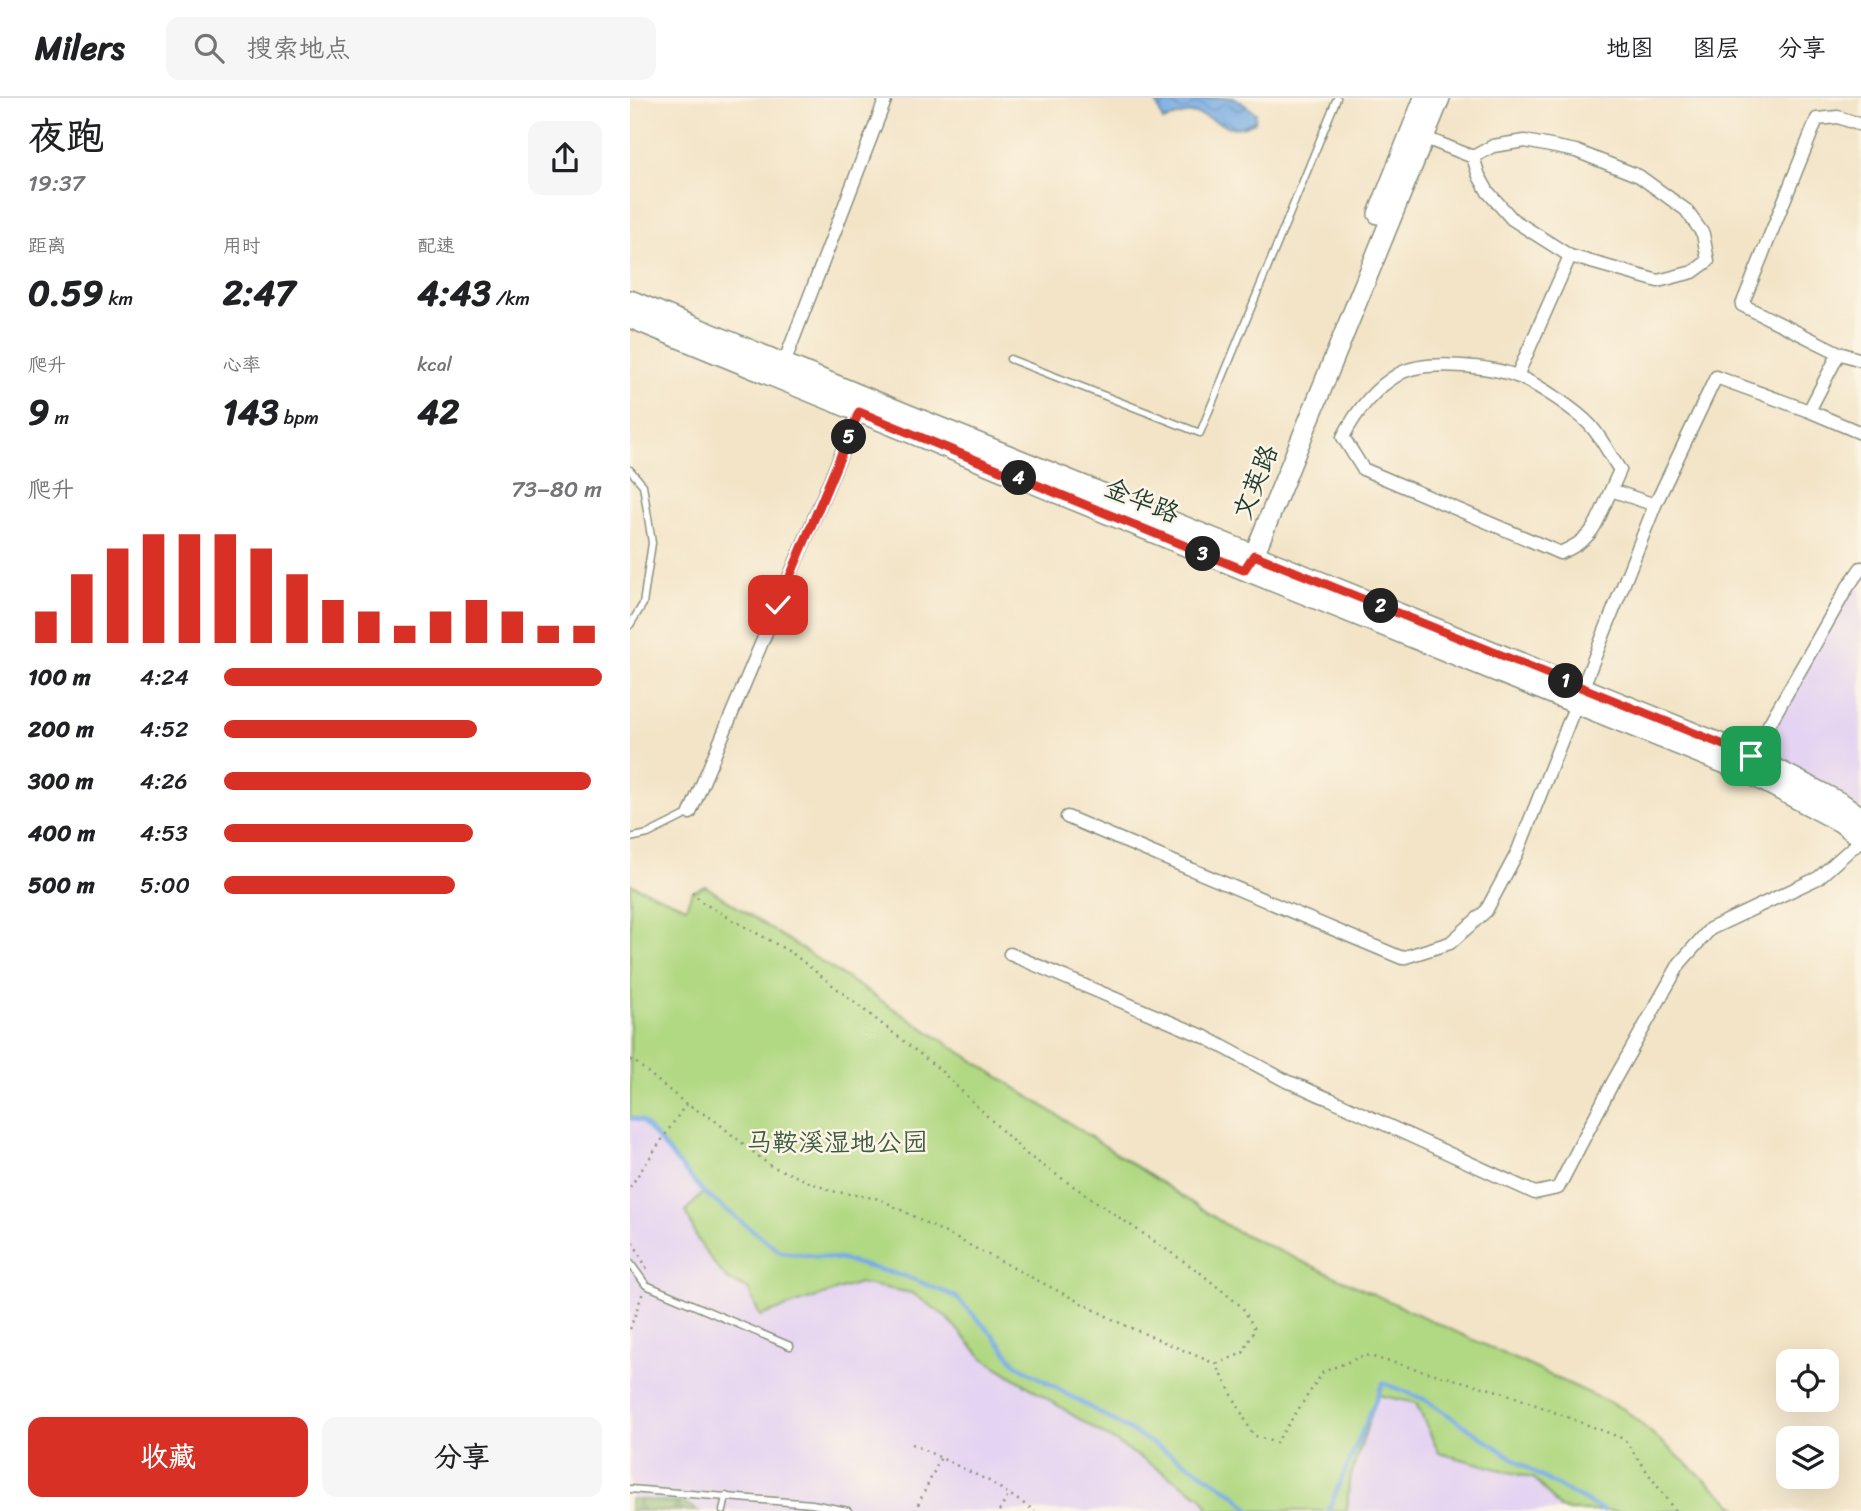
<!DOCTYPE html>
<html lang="zh">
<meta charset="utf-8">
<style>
body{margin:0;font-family:Sriracha,"LXGW WenKai TC",sans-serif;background:#f6f6f6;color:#202124;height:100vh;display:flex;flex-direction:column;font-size:26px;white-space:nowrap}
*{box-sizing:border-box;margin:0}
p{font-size:23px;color:#757577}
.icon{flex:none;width:38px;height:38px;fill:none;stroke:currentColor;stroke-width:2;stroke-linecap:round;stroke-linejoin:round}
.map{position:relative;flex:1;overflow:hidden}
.details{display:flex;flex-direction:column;background:#fff;width:630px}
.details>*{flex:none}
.buttons{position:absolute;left:1146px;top:1251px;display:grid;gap:14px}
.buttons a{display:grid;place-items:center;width:63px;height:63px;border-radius:14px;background:#fff;box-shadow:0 7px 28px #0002;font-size:35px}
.pin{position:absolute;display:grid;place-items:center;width:60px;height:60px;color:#fff;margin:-30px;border-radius:14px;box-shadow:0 4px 10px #0006}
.km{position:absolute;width:35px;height:35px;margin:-18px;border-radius:50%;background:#222;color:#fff;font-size:19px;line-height:35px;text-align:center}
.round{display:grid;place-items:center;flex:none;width:74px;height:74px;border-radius:14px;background:#f6f6f6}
.summary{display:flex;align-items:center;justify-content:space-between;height:119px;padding:0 28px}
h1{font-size:38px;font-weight:700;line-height:52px}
.stats{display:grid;grid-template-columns:repeat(3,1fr);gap:10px;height:119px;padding:7px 28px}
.stats div{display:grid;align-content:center}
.stats b{font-size:35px;font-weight:700}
.stats small{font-size:19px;font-weight:400}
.stats p{font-size:19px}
.chart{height:196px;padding:14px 28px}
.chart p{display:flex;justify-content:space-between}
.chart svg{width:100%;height:126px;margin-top:7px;stroke:#d93025;stroke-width:6}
.primary-button{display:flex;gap:14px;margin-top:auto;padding:14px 28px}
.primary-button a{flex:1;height:80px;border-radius:14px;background:#d93025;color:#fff;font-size:28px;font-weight:700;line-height:80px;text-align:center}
.primary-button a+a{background:#f6f6f6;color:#202124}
ul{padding:0 28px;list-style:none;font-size:23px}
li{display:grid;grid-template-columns:112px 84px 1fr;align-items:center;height:52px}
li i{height:18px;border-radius:9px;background:#d93025}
header{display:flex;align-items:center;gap:42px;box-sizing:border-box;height:98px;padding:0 35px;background:#fff;border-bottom:2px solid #e0e0e0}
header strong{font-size:33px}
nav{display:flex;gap:38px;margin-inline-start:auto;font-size:24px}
.search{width:490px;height:63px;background:#f6f6f6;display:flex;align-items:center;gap:18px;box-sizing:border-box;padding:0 24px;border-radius:14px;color:#757577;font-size:26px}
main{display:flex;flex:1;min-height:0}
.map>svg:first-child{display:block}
.built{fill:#e4d3f2}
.forest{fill:url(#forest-firs);stroke:#567a52;stroke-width:2}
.park{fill:#b1d882;stroke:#688a5b;stroke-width:2}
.water{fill:url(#water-waves);stroke:#4b748c;stroke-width:2}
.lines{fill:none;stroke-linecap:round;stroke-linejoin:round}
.stream{stroke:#77abe4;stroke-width:4.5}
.service-casing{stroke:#89907e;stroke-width:9}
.minor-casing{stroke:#89907e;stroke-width:15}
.secondary-casing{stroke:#89907e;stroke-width:22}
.path{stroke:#89907e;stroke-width:2.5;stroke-dasharray:2 5;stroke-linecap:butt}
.service{stroke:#fff;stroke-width:6}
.minor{stroke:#fff;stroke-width:12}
.secondary{stroke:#fff;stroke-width:19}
.route-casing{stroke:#fff;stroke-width:14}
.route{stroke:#d93025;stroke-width:9}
.labels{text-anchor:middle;stroke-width:5;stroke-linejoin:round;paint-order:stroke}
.street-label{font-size:26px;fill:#1f3d34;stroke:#fcf5e5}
.park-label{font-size:26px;fill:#3c5c44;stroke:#fcf5e5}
</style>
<header>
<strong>Milers</strong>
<div class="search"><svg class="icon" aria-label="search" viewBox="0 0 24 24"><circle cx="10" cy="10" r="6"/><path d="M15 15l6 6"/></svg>搜索地点</div>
<nav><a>地图</a><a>图层</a><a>分享</a></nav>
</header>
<main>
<section class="details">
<div class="summary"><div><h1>夜跑</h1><p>19:37</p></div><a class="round"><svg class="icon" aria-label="share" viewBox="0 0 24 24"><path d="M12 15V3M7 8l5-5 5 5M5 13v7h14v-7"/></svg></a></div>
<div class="stats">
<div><p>距离</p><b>0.59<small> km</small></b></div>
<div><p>用时</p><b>2:47</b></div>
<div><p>配速</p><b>4:43<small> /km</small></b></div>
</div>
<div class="stats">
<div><p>爬升</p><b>9<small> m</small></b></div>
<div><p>心率</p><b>143<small> bpm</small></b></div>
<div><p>kcal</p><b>42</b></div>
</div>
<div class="chart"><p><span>爬升</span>73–80 m</p>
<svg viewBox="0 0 160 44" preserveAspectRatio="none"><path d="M5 44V33M15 44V20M25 44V11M35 44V6M45 44V6M55 44V6M65 44V11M75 44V20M85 44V29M95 44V33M105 44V38M115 44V33M125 44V29M135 44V33M145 44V38M155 44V38"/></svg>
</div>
<ul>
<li><b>100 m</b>4:24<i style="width:100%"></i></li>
<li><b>200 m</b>4:52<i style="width:67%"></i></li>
<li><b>300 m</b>4:26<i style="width:97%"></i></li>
<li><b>400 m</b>4:53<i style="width:66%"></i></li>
<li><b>500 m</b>5:00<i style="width:61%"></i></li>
</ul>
<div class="primary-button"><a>收藏</a><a>分享</a></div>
</section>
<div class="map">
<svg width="1231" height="1413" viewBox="0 0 1231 1413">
<defs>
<pattern id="forest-firs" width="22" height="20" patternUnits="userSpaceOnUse" patternTransform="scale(1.75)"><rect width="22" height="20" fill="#8cb870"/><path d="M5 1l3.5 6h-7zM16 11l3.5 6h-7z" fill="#72975d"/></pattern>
<pattern id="water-waves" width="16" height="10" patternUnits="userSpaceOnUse" patternTransform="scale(1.75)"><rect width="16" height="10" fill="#77abe4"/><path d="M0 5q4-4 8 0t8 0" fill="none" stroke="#618cba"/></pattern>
</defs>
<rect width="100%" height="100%" fill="#fcf5e5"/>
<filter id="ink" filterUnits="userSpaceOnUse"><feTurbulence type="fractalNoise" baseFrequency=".0143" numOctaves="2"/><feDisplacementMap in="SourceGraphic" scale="14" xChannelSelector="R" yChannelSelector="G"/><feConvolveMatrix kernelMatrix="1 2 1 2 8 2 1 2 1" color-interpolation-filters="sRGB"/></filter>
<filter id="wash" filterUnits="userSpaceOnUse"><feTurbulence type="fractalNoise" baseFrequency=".00686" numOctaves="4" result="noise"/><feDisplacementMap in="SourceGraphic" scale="28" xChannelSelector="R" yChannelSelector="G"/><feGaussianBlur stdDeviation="1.57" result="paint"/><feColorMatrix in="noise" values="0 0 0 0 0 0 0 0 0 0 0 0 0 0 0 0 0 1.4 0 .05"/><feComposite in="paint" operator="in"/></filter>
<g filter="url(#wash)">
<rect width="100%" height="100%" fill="#f3e4c7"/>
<!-- built -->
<path class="built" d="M 1231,470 L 1231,719 L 1124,659 Z
M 0,1020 L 12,1023 L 74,1095 L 56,1113 L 67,1141 L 97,1181 L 118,1191 L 130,1218 L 229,1185 L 282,1195 L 315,1218 L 353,1260 L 572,1399 L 580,1413 L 0,1413 Z
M 748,1297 L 786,1305 L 810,1355 L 905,1381 L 930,1410 L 939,1413 L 717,1413 L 719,1383 Z"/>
<!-- forest -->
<path class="forest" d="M 0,1401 L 55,1405 L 68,1413 L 0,1413 Z"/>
<!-- park -->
<path class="park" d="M 0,786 L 56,809 L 62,794 L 75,788 L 604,1132 L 994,1311 L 1111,1413 L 939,1413 L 930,1410 L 905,1381 L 809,1355 L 786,1305 L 748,1297 L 719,1383 L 717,1413 L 580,1413 L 572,1399 L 353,1260 L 315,1218 L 282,1195 L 229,1185 L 130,1218 L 118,1191 L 97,1181 L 82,1163 L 67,1141 L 56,1113 L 74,1094 L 12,1023 L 0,1020 Z"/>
<!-- water -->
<path class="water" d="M 525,0 L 605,0 L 626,15 L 625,24 C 597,38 592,22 567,16 C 556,14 543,19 533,23 Z"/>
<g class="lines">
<!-- stream -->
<path class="stream" d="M 0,1020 L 12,1023 L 74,1095 L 151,1154 L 209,1161 L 277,1179 L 325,1198 L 363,1237 L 387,1267 L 563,1369 L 604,1396 L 621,1413
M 698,1413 L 753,1285 L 796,1302 L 908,1377 L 974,1413"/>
</g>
</g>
<g filter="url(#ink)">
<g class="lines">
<defs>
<path id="service" d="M 380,261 L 570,335 L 707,0
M 0,372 L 13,387 L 22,445 L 13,506 L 0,527
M 0,740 L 18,736 L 60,715
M 0,1165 L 16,1187 L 160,1248
M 0,1391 L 182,1406 L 218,1413
M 93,1413 L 96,1398"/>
<path id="minor" d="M 1231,27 L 1208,19 L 1187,21 L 1112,207 L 1209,255 L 1231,262
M 793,39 L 843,59 L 863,48 L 895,43 L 946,53 L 1009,78 L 1056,112 L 1073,136 L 1078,163 L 1063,174 L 1028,183 L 940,158 L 882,121 L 858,94 L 849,78 L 843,59
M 154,265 L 256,0
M 887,278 L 940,158
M 1179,313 L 1209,255
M 981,392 C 966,425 966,440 930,455 L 733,371 L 713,339 C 726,314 743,291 769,276 C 795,261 862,268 889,279 C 909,287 946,312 960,327 C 972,340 980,358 990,372 L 981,392 L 1025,407
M 1121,658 L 1217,490 L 1231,470
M 60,715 L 231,309
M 437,719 L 772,860 L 820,845 L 856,813 L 887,755 L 1025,407 L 1086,279 L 1179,313 L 1231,335
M 380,856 L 575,939 L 658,984 C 673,988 685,996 700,1001 L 905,1095 L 928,1090 L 983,984 L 1050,865 L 1080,831 L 1188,780 L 1231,742"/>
<path id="secondary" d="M 748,116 L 794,0
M 0,202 L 235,299 L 1124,659 L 1213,706 L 1231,719
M 0,220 L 614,472 L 1118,675 L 1210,724 L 1231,740
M 619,466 L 624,457 L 810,0"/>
</defs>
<!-- service casing -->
<use href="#service" class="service-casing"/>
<!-- minor casing -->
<use href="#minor" class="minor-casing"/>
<!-- secondary casing -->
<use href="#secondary" class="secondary-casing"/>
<!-- path -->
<path class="path" d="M 62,794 L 73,805 L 162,855 L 309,971 L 396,1056 L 568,1173 L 612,1209 L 625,1231 L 613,1255 L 586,1266
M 0,962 L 4,963 L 56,1006 L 83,1021 L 139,1067 L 201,1093 L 250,1101 L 494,1227 L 586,1266 L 623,1337 L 646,1345 L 693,1274 L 735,1257 L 875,1295 L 994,1341 L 1045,1413
M 0,1089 L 56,1006
M 0,1138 L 17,1171
M 0,1231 L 13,1194
M 282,1346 L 359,1383 L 405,1413
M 285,1413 L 311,1359
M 369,1413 L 380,1395"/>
<!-- service -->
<use href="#service" class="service"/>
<!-- minor -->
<use href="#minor" class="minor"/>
<!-- secondary -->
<use href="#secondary" class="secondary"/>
</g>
</g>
<g class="lines" filter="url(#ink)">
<defs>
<path id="route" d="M 148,507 L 229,314 L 614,472 L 624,457 L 1121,658"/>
</defs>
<!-- route casing -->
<use href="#route" class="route-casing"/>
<!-- route -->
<use href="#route" class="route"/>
</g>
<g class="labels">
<!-- street labels -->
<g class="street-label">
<text transform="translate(625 384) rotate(-68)" y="9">文英路</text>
<text transform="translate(512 402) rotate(22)" y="9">金华路</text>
</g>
<!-- park labels -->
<g class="park-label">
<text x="207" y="1053">马鞍溪湿地公园</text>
</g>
</g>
</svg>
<div class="buttons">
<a><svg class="icon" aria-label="locate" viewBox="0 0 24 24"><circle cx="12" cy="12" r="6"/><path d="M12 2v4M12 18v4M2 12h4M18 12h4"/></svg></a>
<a><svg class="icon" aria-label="layers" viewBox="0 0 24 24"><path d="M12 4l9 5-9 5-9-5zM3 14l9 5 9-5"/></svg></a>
</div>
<div class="pin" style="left:1121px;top:658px;background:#1e9e55"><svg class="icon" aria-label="arrive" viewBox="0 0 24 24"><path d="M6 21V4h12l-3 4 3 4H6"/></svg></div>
<div class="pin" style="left:148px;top:507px;background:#d93025"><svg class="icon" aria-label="check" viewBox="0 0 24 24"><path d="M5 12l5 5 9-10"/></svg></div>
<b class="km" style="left:936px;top:583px">1</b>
<b class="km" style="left:751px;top:508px">2</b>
<b class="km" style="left:573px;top:456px">3</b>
<b class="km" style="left:389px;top:380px">4</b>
<b class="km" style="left:219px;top:339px">5</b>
</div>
</main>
